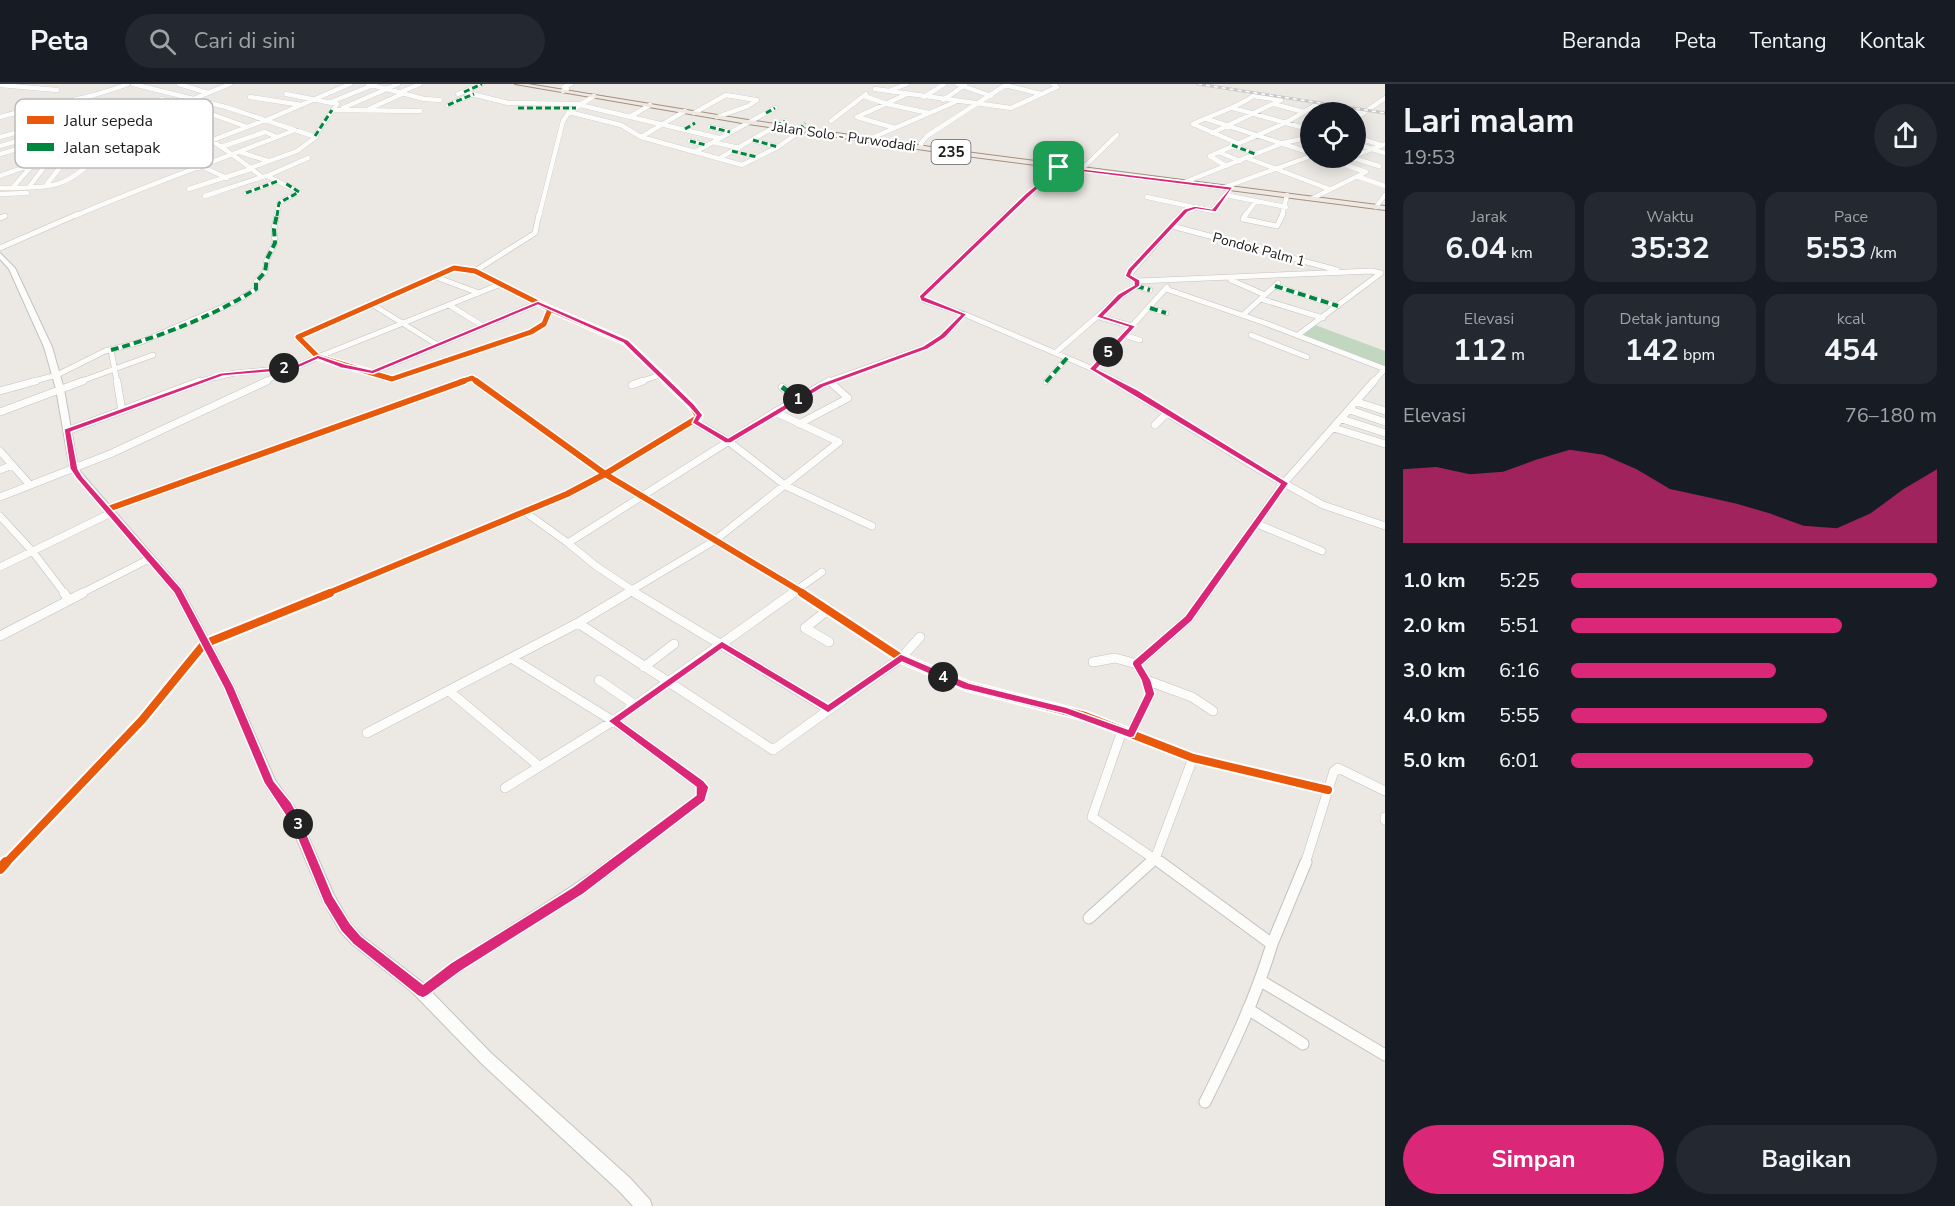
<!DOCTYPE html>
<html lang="id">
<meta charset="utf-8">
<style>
body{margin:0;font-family:"Nunito Sans",sans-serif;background:#242831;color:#f1f3f6;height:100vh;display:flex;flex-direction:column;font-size:22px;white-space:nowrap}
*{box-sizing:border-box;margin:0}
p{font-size:20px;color:#9ea1a6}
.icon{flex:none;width:33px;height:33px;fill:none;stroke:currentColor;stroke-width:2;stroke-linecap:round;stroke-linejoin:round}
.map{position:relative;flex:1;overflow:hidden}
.side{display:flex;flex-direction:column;background:#171b24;width:570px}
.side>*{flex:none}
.controls{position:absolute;left:1300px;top:18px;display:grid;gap:12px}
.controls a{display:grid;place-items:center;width:66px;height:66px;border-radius:50%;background:#171b24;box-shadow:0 3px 15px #0003;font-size:30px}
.pin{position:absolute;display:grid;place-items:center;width:51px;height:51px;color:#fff;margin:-26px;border-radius:12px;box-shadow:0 3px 9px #0006}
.km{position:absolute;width:30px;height:30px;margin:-15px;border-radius:50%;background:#222;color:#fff;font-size:16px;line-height:30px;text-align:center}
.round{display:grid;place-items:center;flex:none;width:63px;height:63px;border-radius:32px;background:#242831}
.overview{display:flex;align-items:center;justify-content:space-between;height:102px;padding:0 18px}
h1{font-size:33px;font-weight:700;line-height:45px}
.metrics{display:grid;grid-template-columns:repeat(3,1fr);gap:9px;height:102px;padding:6px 18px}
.metrics div{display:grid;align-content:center;border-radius:15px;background:#242831;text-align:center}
.metrics b{font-size:30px;font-weight:700}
.metrics small{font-size:16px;font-weight:400}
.metrics p{font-size:16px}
.chart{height:168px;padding:12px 18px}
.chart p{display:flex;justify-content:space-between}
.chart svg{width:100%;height:108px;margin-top:6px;fill:#db2777;opacity:.7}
.action{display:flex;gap:12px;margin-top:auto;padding:12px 18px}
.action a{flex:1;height:69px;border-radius:36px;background:#db2777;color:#fff;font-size:24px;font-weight:700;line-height:69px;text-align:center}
.action a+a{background:#242831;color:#f1f3f6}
ul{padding:0 18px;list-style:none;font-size:20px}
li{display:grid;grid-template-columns:96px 72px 1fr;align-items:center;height:45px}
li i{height:15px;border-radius:8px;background:#db2777}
header{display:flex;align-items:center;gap:36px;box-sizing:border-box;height:84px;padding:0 30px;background:#171b24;border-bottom:2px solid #363941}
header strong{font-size:28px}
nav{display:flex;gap:33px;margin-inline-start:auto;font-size:21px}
.search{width:420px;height:54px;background:#242831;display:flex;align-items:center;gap:15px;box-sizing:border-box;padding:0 21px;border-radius:33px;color:#9ea1a6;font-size:22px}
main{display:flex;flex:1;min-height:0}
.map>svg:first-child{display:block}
.cemetery{fill:#c2d7bf}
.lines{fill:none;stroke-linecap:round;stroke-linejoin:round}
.minor-far4-casing{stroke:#c4c2c0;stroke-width:5}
.minor-far3-casing{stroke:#c4c2c0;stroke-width:6}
.minor-far2-casing{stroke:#c4c2c0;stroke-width:8}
.minor-far1-casing{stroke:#c4c2c0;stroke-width:10}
.minor-casing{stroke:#c4c2c0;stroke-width:13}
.tertiary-casing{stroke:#c4c2c0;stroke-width:2}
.primary-casing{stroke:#a19281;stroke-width:2}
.minor-far4{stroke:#fcfcfb;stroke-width:4.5}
.minor-far3{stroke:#fcfcfb;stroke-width:5}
.minor-far2{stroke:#fcfcfb;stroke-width:7}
.minor-far1{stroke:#fcfcfb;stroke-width:9}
.minor{stroke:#fcfcfb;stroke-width:11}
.tertiary{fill:#fcfcfb;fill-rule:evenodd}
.primary{fill:#f0e9e3;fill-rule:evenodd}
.rail-casing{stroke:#c9c9c8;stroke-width:3}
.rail{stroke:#fff;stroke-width:1.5;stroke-dasharray:4;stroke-linecap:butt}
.quiet-far2{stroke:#00873e;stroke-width:3;stroke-dasharray:6 3;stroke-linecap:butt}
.quiet-far1{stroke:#00873e;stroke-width:4;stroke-dasharray:8 4;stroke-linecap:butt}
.quiet{stroke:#00873e;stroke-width:5;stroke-dasharray:10 5;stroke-linecap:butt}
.cycleway-far3-casing{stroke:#fff;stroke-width:8}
.cycleway-far2-casing{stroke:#fff;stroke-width:9}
.cycleway-far1-casing{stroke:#fff;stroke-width:12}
.cycleway-casing{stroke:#fff;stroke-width:14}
.cycleway-far3{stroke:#e8590c;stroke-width:5}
.cycleway-far2{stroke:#e8590c;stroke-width:6}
.cycleway-far1{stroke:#e8590c;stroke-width:8}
.cycleway{stroke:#e8590c;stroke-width:10}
.route{fill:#db2777;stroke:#fff;stroke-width:1.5;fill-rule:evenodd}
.labels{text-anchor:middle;stroke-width:4.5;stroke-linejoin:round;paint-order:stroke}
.far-street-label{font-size:14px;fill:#1c1c1c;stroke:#fff}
.shield{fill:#fff;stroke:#606060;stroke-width:1.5}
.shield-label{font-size:15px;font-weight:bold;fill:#1c1c1c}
.key{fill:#fff;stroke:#bbb;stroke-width:1.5}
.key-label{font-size:16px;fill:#1c1c1c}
</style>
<header>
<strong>Peta</strong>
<div class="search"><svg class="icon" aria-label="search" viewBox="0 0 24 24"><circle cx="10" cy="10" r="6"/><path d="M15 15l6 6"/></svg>Cari di sini</div>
<nav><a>Beranda</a><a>Peta</a><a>Tentang</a><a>Kontak</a></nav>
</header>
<main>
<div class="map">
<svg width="1385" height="1122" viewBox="0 0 1385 1122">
<rect width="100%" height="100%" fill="#ece8e4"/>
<!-- cemetery -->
<path class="cemetery" d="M 1315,241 L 1385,267 L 1385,281 L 1383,283 L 1301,251 Z"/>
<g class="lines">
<defs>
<path id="minor-far4" d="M 133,0 L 226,23 L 316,53 L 297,67 L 250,84
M 179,0 L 208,9
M 368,0 L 424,15 L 440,16
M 957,0 L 991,12
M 0,1 L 57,6
M 1005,1 L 1041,10
M 875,5 L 1011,24 L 1057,3 L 1053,0
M 891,6 L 907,0
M 563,7 L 567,5 L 564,3 L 571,0
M 401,8 L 420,0
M 464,8 L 508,19 L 581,20
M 286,10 L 337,20 L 315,52
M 458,10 L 482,0
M 864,12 L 887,20 L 929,29
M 250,13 L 302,21
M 924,13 L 944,0
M 162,15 L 205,34
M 943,16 L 965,1
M 141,17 C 185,37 224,63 262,93 L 267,92 L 299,108 L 279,119 L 277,132
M 331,18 L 373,1
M 1274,20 L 1304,28
M 448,21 L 474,10
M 580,21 L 719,54
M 343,24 L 398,0
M 1233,24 L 1311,46
M 369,25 L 404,9
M 332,26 L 420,27
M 569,28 L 621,41 L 641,53 L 742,81 L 778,63 L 802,46
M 694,29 L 726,11 L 756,16
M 631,32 L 650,21
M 0,33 C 43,21 87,16 128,0
M 717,33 L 748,22 L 757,16
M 857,33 L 907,10
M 857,33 L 895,44
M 1356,34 L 1385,14
M 1207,35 L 1311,69
M 120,37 L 139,50 L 214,31 L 247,43
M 831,37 L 866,10
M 710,43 L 730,48
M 150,48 L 196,72
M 1212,49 L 1281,16
M 0,53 L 40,42 L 96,41 L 120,37 L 191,16 L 230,0
M 641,53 L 685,27
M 1356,53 L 1381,61
M 753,56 L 778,63
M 867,56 L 955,18
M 690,57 L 706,61
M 713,58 L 739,64
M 1237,59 L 1193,40 C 1211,31 1239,23 1253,12 L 1281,16
M 1356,60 L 1385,69
M 1232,61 L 1255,70
M 0,62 L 27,54
M 221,63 L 265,48 L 277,53
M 921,63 L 921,59 L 927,52 L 1007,0
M 240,68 L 268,77
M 695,68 L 775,24
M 1219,68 L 1240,77
M 0,70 L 14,66
M 1356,71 L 1385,60
M 196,72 L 184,77 L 199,84
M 720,74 L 785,37
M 1247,74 L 1329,105
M 1353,74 L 1379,82
M 160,76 L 271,34 L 350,0
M 1226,82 L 1210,72 L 1285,39 L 1314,22 L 1364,29
M 203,83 L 227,94
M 1081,86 L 1117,51
M 0,92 L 22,84 L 45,82 L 56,68 L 100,67 C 69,107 47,103 0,104
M 267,92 L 308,74
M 1359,93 L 1385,102
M 1185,98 L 1283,59 L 1311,53
M 47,100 L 72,68
M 13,103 L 37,76 L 56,68
M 29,103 L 45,82 L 75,81
M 1225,103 L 1311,72
M 189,105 L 251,85
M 246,109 L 278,97
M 0,110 L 27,109
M 1225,111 L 1256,117 L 1245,132
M 205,112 L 262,93
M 1147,113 L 1212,127 L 1229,107
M 1313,114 L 1366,88 L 1324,74
M 1256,117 L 1286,123
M 1376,123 L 1385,111
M 75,132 C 147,101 222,75 295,46
M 539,132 L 563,37 L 569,28 L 594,12
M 1005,132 L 1059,83
M 1181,132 L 1186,126 L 1195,124
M 1282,132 L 1287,111"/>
<path id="minor-far3" d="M 1182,130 L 1128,192 L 1138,197 L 1372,187 L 1381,189 L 1298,251
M 1246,130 L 1243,135 L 1277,142 L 1283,130
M 0,134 L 5,132
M 1172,142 L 1337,186
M 0,164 L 78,130
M 454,184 L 475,187 L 550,225 L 544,240 L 531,248 L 392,295 L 318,273 L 298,253 Z
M 475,187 L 535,149 L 539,130
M 433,192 L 479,209
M 1231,196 L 1265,211
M 1136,202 L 1150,206
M 1275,202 L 1338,222
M 1166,205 L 1265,239 L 1385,285 L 1373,298
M 1261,215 L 1323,234
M 370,219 L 436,260
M 449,221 L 483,242
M 1150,224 L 1166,229
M 550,225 L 626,258 L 668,298
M 964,230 L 923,216 L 921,213 L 1007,130
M 1243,231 L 1278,199
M 1099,233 L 1132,242
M 1124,251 L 1140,256
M 1251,251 L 1307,273
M 111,266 L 117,298
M 1055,269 L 1121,212 L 1136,202 L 1138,197
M 1093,285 L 1167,203
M 373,288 L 538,219
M 30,298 L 57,291 L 105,267 L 141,258 L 237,217 L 256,205 L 256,198 L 265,188 L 267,175 L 275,159 L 274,145 L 277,130
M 79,298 L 153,271
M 196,298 L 235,289 L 288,284
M 263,298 L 318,273 L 501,200
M 460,298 L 472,294 L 478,298
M 639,298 L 660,291
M 826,298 L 926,263 L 942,253 L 964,230 L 1093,285 L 1118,298
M 1046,298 L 1067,274"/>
<path id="minor-far2" d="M 117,297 L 122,327
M 476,297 L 605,390 L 805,510
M 1115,297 L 1257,384 L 1323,421 L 1385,442
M 632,301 L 643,297
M 782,303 L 798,315
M 0,307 L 36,297
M 1357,318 L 1385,327
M 1350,326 L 1385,338
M 0,328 L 83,297
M 1342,335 L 1385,349
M 694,337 L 728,357 L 786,402 L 872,442
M 799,340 L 848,314 L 829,297
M 1155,341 L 1168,328
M 1334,344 L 1385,360
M 67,347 L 200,297
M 0,367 L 30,401
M 0,386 L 12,381
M 0,413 L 110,370 L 267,297
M 108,425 L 464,297
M 525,428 L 568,459 L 775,328 L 829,297
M 0,432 L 33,468 L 65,510
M 1255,439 L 1322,467
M 568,459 L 596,482 L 638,510
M 0,483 L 111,429
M 80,510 L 151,474
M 326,510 L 567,410 L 605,390 L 699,333 L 691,321 L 666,297
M 625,510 L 714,457 L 839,358 L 775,328
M 791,510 L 822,488
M 1206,510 L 1284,399 L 1374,297"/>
<path id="minor-far1" d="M 64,509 L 69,516
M 635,509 L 828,625
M 802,509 L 901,574 L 967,602 L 1085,632 L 1193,674 L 1328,706
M 829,525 L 805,544 L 829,558
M 578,539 L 773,666 L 901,574 L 920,553
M 0,552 L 83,509
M 513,575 L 621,642 L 700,700 L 703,708 L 701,714 L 614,780
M 1093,578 L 1115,574 L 1137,580 L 1189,534 L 1207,509
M 644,583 L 674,560
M 599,596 L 635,621
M 1146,596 L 1192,613 L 1213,627
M 449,607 L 539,682
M 1122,647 L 1092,733 L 1162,780
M 367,649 L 578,539 L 628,509
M 1130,650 L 1150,610 L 1146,596 L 1137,580
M 505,704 L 613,637 L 793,509
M 1385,733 L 1385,736
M 5,780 L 142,636 L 204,560 L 330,509
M 1149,780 L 1155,775 L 1193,674
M 1305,780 L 1334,687 L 1338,684 L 1385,707"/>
<path id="minor" d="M 1160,778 L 1272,860 C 1255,916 1231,966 1205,1018
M 0,785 L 6,778
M 1089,834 L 1151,778
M 1272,860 L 1306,778
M 1261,897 L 1385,971
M 423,908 C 484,860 554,825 616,778
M 1248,925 L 1303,960"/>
<path id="tertiary" d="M 0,169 L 15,184 L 52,263 L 64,305 L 78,385 L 182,505 L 234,603 L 275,696 L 296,725 L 334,811 L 350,839 L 362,852 L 422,898 L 491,969 L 630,1094 L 650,1116 L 652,1122 L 633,1122 L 618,1106 L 481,979 L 412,908 L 352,860 L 340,847 L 324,819 L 287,732 L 266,702 L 224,603 L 174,509 L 70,385 L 56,305 L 44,263 L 9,185 L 0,175 Z"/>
<path id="primary" d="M 515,0 L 528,0 L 748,36 L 958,67 L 1385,122 L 1385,126 L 958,71 L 748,40 Z"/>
</defs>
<!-- minor-far4 casing -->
<use href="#minor-far4" class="minor-far4-casing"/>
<!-- minor-far3 casing -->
<use href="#minor-far3" class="minor-far3-casing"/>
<!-- minor-far2 casing -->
<use href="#minor-far2" class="minor-far2-casing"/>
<!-- minor-far1 casing -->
<use href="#minor-far1" class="minor-far1-casing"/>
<!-- minor casing -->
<use href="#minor" class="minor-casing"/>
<!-- tertiary casing -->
<use href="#tertiary" class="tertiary-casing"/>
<!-- primary casing -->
<use href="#primary" class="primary-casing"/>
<!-- minor-far4 -->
<use href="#minor-far4" class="minor-far4"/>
<!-- minor-far3 -->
<use href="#minor-far3" class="minor-far3"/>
<!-- minor-far2 -->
<use href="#minor-far2" class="minor-far2"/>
<!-- minor-far1 -->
<use href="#minor-far1" class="minor-far1"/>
<!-- minor -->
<use href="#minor" class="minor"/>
<!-- tertiary -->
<use href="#tertiary" class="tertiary"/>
<!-- primary -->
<use href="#primary" class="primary"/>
<defs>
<path id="rail" d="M 1198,0 L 1385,29"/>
</defs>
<!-- rail casing -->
<use href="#rail" class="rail-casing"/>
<!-- rail -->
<use href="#rail" class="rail"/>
<!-- quiet-far2 -->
<path class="quiet-far2" d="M 464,8 L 482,0
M 448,21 L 474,10
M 518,24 L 576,24
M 766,29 L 775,24
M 776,42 L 785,37
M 710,43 L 730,48
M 685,45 L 695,39
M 799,46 L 805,39
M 315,52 L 332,26
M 753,56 L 778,63
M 690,57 L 706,61
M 1232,61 L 1255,70
M 732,67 L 757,73
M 246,109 L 278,97
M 277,132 L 279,119 L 299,108 L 285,99
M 1005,132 L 1059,83"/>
<!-- quiet-far1 -->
<path class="quiet-far1" d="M 1136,202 L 1150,206
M 1275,202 L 1338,222
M 1150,224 L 1166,229
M 964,230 L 923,216 L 921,213 L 1007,130
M 111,266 C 159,253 214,232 256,205 L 256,198 L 265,188 L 267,175 L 275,159 L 274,145 L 277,130
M 1046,298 L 1067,274"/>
<!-- quiet -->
<path class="quiet" d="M 782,303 L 798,315"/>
<defs>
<path id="cycleway-far3" d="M 454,184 L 475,187 L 550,225 L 544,240 L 531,248 L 392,295 L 318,273 L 298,253 Z
M 550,225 L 626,258 L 668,298
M 460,298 L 472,294 L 478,298"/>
<path id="cycleway-far2" d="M 476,297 L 605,390 L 805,510
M 108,425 L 464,297
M 326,510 L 567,410 L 605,390 L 699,333 L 691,321 L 666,297"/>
<path id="cycleway-far1" d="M 802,509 L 901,574 L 967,602 L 1085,632 L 1193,674 L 1328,706
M 5,780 L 142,636 L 204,560 L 330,509"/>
<path id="cycleway" d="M 0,785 L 6,778"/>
</defs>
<!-- cycleway-far3 casing -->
<use href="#cycleway-far3" class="cycleway-far3-casing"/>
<!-- cycleway-far2 casing -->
<use href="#cycleway-far2" class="cycleway-far2-casing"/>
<!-- cycleway-far1 casing -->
<use href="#cycleway-far1" class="cycleway-far1-casing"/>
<!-- cycleway casing -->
<use href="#cycleway" class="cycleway-casing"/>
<!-- cycleway-far3 -->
<use href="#cycleway-far3" class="cycleway-far3"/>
<!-- cycleway-far2 -->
<use href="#cycleway-far2" class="cycleway-far2"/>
<!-- cycleway-far1 -->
<use href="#cycleway-far1" class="cycleway-far1"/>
<!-- cycleway -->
<use href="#cycleway" class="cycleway"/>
</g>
<!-- route -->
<path class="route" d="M 1059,82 L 1233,103 L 1216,128 L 1196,125 L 1188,128 L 1133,187 L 1131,191 L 1140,196 L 1140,202 L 1123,213 L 1104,232 L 1136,242 L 1097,285 L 1138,306 L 1289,399 L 1192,537 L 1142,581 L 1151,596 L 1155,610 L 1134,653 L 1130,654 L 1065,630 L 963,605 L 902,578 L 828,629 L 722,565 L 621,637 L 704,697 L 709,703 L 705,717 L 582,811 L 461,887 L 427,912 L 423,914 L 418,912 L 353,860 L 341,847 L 324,819 L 292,741 L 264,699 L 224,604 L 174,509 L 76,394 L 70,385 L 64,345 L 220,289 L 293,282 L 318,271 L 345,280 L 372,286 L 538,217 L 628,256 L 694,320 L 703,331 L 699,337 L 728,354 L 819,300 L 923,262 L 940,251 L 960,231 L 921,217 L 919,212 L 1025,110 ZM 1060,85 L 1228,106 L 1212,125 L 1195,122 L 1184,125 L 1128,185 L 1125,192 L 1134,198 L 1134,201 L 1118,210 L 1096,233 L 1128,243 L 1089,285 L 1280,400 L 1185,532 L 1133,577 L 1132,580 L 1141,596 L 1145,610 L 1128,645 L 1066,623 L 969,599 L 901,570 L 828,620 L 722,557 L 608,637 L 696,703 L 696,711 L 573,803 L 452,878 L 423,900 L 361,852 L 350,839 L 333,812 L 301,736 L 291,718 L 274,697 L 234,603 L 181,504 L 83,393 L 78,385 L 71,348 L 223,292 L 294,286 L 318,275 L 341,284 L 373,290 L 538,221 L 623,259 L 689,323 L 696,331 L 692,339 L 725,359 L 731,359 L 824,303 L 928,265 L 945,254 L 967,230 L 925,213 L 1029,113 Z"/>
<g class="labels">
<!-- far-street labels -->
<g class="far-street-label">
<text transform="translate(844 52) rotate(8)" y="5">Jalan Solo - Purwodadi</text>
<text transform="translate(1259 165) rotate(15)" y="5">Pondok Palm 1</text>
</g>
<!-- shield labels -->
<rect class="shield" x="931.5" y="56" width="39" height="24" rx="4.5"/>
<g class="shield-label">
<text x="951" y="73">235</text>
</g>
</g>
<!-- legend -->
<rect x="15" y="15" width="198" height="69" rx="9" class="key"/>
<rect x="27" y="32" width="27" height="8" fill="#e8590c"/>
<rect x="27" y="59" width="27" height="8" fill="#00873e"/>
<g class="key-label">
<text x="64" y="42">Jalur sepeda</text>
<text x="64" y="69">Jalan setapak</text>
</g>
</svg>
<div class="controls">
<a><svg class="icon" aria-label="locate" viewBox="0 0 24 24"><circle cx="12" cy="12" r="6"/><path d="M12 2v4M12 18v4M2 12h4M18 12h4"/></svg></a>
</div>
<div class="pin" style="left:1059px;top:83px;background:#1e9e55"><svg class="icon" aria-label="arrive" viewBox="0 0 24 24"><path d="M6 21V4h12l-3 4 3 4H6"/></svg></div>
<b class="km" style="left:798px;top:315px">1</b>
<b class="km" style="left:284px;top:284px">2</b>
<b class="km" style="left:298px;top:740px">3</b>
<b class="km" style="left:943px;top:593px">4</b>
<b class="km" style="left:1108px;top:268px">5</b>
</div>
<section class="side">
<div class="overview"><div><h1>Lari malam</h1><p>19:53</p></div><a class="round"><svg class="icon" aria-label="share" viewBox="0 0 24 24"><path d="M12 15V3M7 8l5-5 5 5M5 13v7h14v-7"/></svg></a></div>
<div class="metrics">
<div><p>Jarak</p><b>6.04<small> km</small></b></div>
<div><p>Waktu</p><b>35:32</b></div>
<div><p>Pace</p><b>5:53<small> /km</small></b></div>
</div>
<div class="metrics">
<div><p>Elevasi</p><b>112<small> m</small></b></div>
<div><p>Detak jantung</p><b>142<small> bpm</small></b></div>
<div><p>kcal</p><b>454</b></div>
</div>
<div class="chart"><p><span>Elevasi</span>76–180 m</p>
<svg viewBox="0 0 160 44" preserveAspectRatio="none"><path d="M0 44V14L10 13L20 16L30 15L40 10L50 6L60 8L70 14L80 22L90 25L100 28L110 32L120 37L130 38L140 32L150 22L160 14V44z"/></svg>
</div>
<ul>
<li><b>1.0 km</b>5:25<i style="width:100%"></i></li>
<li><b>2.0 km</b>5:51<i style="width:74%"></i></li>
<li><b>3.0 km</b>6:16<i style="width:56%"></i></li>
<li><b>4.0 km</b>5:55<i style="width:70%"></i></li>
<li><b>5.0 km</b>6:01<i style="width:66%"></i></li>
</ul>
<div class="action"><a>Simpan</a><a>Bagikan</a></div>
</section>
</main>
